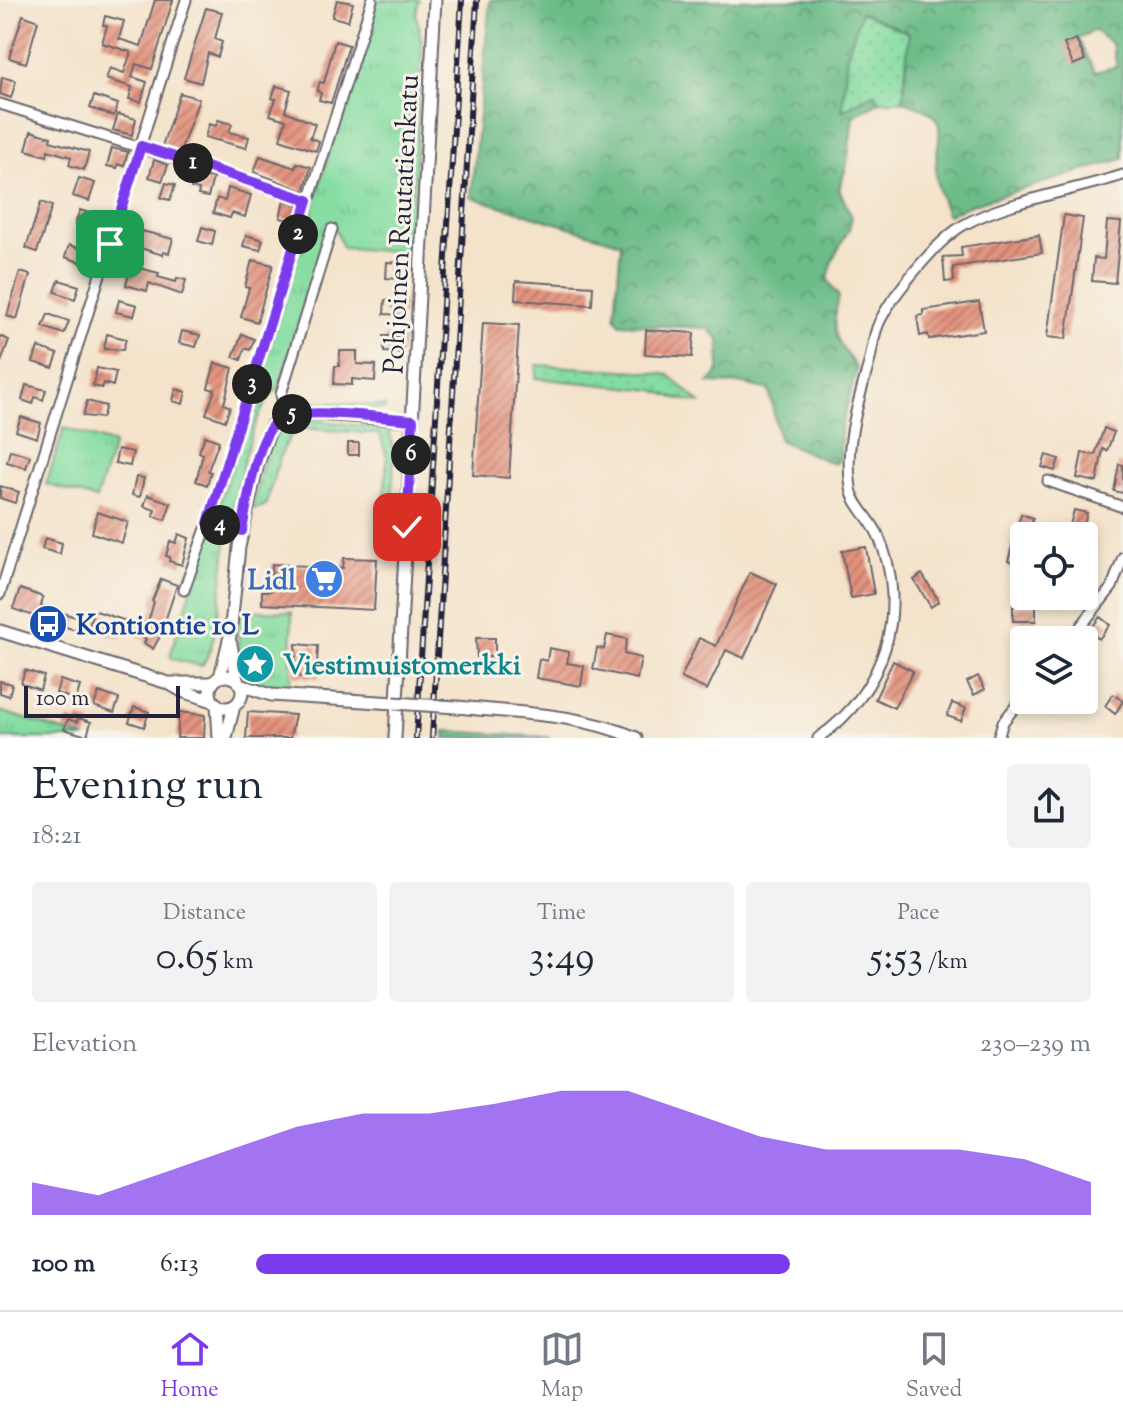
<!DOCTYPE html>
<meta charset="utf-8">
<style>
body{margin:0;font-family:"Sorts Mill Goudy",serif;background:#f2f2f3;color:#1f2937;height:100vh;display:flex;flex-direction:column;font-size:30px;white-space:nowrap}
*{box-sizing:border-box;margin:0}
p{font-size:26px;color:#747a83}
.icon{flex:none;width:44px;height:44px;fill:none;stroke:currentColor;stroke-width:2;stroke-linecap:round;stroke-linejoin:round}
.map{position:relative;height:738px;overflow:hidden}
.sheet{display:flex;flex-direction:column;background:#fff;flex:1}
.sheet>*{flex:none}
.buttons{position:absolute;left:1010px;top:522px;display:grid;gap:16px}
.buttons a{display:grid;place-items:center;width:88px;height:88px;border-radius:8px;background:#fff;box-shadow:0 4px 12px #0003;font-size:40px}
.scale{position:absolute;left:24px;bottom:20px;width:156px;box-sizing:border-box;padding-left:8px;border:4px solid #22223b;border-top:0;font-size:22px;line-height:28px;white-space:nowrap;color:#22223b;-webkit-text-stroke:6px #f7f3e8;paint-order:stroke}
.pin{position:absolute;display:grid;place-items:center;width:68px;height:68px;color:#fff;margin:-34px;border-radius:16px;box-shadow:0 4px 12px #0006}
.km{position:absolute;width:40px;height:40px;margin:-20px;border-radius:50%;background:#222;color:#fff;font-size:22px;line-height:40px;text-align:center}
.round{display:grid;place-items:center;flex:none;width:84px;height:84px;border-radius:8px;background:#f2f2f3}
.overview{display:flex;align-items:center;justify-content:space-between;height:136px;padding:0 32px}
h1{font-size:44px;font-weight:600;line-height:60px}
.stats{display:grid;grid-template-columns:repeat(3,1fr);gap:12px;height:136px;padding:8px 32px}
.stats div{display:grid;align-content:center;border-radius:8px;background:#f2f2f3;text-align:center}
.stats b{font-size:40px;font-weight:600}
.stats small{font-size:22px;font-weight:400}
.stats p{font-size:22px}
.chart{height:224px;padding:16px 32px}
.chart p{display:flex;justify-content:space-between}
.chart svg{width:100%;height:144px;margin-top:8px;fill:#7c3aed;opacity:.7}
ul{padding:0 32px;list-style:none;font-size:26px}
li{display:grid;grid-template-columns:128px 96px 1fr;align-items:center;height:60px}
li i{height:20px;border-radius:10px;background:#7c3aed}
.dock{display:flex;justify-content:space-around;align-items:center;height:112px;border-top:2px solid #e0e1e3;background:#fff;font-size:22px;color:#747a83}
.dock a{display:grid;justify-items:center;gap:4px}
.dock .current{color:#7c3aed}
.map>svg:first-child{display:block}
.grass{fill:url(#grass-dots);stroke:#54806e;stroke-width:2}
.forest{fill:url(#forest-crowns);stroke:#476f61;stroke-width:2;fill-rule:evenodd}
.park{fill:url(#park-tufts);stroke:#54806e;stroke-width:2}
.building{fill:url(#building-hatch)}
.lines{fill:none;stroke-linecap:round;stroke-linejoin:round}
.minor-casing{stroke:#6c666d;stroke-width:13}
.tertiary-casing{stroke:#6c666d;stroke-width:15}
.minor{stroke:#fff;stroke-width:9}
.tertiary{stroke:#fff;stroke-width:11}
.rail-casing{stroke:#22223b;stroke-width:6}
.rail{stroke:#f7f3e8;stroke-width:3;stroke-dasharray:9;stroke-linecap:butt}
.tertiary-bridge-casing{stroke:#6c666d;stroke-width:15;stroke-linecap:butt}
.tertiary-bridge{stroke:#fff;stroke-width:11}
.route-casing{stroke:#fff;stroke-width:16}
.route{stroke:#7c3aed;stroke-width:10}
.labels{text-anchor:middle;stroke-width:6;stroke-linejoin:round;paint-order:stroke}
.street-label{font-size:28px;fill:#22223b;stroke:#f7f3e8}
.shop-label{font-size:28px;font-weight:bold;fill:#366cbe;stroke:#f7f3e8;text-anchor:end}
.transit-label{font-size:28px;font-weight:bold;fill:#164399;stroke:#f7f3e8;text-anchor:start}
.culture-label{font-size:28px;font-weight:bold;fill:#0d838f;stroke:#f7f3e8;text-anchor:start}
</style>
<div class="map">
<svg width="1123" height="738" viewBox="0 0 1123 738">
<defs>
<pattern id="grass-dots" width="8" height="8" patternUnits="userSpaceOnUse" patternTransform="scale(2)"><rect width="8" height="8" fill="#85dda1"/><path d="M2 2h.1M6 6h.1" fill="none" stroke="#73bd8c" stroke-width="1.8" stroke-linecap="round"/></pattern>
<pattern id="forest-crowns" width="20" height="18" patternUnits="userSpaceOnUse" patternTransform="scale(2)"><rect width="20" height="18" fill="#6cbc87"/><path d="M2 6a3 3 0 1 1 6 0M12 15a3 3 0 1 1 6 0" fill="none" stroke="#589870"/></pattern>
<pattern id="park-tufts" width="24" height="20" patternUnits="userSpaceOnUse" patternTransform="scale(2)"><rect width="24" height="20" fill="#85dda1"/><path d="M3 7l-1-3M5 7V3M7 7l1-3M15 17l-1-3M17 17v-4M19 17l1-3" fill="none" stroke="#73bd8c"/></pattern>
<pattern id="building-hatch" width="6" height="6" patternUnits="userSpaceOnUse" patternTransform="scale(2)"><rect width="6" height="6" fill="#e3937e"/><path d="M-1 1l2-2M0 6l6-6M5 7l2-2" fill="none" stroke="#b87868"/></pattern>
</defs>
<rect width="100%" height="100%" fill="#f7f3e8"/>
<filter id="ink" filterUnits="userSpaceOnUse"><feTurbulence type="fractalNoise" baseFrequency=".0125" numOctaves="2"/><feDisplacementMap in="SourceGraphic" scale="16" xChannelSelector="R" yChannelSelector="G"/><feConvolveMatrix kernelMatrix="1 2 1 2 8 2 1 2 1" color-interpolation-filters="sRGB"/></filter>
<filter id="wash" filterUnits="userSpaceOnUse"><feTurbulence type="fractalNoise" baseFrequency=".006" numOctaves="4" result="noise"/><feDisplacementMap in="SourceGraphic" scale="32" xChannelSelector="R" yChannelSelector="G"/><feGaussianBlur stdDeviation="1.8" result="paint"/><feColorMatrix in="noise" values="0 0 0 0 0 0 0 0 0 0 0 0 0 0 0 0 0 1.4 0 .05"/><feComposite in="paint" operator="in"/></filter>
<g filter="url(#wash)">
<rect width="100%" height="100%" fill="#f4e3ca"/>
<!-- grass -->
<path class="grass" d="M 861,11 L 909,33 L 903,101 L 881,101 L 873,93 L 842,112 L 847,55 Z
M 537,365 L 638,371 L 669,375 L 700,403 L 675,398 L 654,390 L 536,378 Z
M 304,419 L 389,429 L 394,453 L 392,504 L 384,500 L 387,458 L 380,434 L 300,428 C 280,439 273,483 266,505 L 255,509 L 253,507 C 257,490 265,444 275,432 C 282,424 294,420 304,419 Z"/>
<!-- forest -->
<path class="forest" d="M 490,0 L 1123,0 L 1123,159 L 973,204 L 947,215 C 943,203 937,190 936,177 C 933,137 959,117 903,101 L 909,33 L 861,12 L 847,55 L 842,111 L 873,93 L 881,101 L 853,116 L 847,165 L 839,189 L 852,217 L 849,229 L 832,261 L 828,280 L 839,297 C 829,335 836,338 857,369 L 841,428 L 840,460 L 834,464 L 779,440 L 769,390 L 744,384 L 708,383 L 719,371 L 719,340 L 708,328 L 620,324 L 615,315 L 621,243 L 471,197 ZM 1094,30 L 1112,44 L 1117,66 L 1095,72 L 1078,39 Z
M 445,731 L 548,737 L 550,738 L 445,738 Z"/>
<!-- park -->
<path class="park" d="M 373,0 L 419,0 L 416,14 L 422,44 L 411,253 L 343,248 L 334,226 L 331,225 L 279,387 C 249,414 239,482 231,521 L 226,522 L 218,517 L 217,511 L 312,211 Z
M 282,397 L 296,401 L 385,406 L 385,409 L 347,411 L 290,408 Z
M 64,428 L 114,444 L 96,499 L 46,484 Z
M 219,532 L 227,534 C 224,562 219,649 201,666 L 173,659 L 170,655 L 206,545 L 212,536 Z
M 238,610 L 292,612 L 291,689 L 254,686 L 245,681 L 238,653 Z
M 0,711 L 86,738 L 0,738 Z"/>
<g id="blocks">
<!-- building -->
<path class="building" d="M 155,0 L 173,0 L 152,69 L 136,64 L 132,77 L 147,82 L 141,102 L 129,99 L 132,87 L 106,79 L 110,68 L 124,73 L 131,52 L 102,43 L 107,26 L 103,25 L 105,16 L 124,21 L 119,39 L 141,46 Z
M 337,0 L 353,3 L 348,21 L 332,17 Z
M 206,8 L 222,12 L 215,39 L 222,42 L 218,57 L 208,53 L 201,83 L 184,78 Z
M 23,15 L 38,21 L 26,63 L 9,58 Z
M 1076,39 L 1085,60 L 1073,65 L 1064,44 Z
M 335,41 L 349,45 L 331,103 L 319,100 L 321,93 L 317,91 L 320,82 L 324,83 Z
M 2,77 L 16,81 L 11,98 L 0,94 Z
M 276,86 L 291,90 L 285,111 L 315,124 L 310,138 L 319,141 L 316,151 L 280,139 L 286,120 L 270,115 L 276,99 L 272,98 Z
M 180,93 L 199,99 L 180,152 L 162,146 Z
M 94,96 L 118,104 L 114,116 L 90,108 Z
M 118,114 L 136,119 L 132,135 L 113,130 Z
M 218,120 L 232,124 L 229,132 L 249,137 L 246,148 L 205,137 L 209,124 L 216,126 Z
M 31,131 L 51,137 L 50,141 L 89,152 L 84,170 L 69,165 L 71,157 L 48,150 L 47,156 L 26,150 Z
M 112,148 L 128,152 L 124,166 L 118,164 L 117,168 L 107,166 Z
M 260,156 L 295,168 L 297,163 L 311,167 L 304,191 L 254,172 Z
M 154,160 L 168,165 L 162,181 L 149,177 Z
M 194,174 L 213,178 L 208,197 L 198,195 L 199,190 L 191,188 Z
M 79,178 L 95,183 L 89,201 L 73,196 Z
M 166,183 L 175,185 L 170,200 L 161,198 Z
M 228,188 L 251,195 L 245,217 L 232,213 L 230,218 L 213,213 L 217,198 L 225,201 Z
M 284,200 L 299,205 L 294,221 L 280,218 Z
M 41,202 L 52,206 L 37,252 L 26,248 Z
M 80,210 L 101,217 L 96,231 L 75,224 Z
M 1064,215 L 1083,218 L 1066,339 L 1047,337 Z
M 1107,221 L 1121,222 L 1115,283 L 1092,281 L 1094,258 L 1104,259 Z
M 202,227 L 215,231 L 212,245 L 198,241 Z
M 142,231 L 173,239 L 169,253 L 163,252 L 163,255 L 137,247 Z
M 246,235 L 263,240 L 260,250 L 243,246 Z
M 1039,235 L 1042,253 L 953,267 L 954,281 L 945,282 L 943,257 L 962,256 L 961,247 Z
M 69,245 L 90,252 L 86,264 L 65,257 Z
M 252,260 L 273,265 L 257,322 L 241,317 L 249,288 L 245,287 Z
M 387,262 L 406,263 L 405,279 L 386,278 Z
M 131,266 L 159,273 L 158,277 L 176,282 L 177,278 L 186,280 L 182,295 L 149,283 L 147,291 L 126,285 Z
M 20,272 L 30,275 L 17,319 L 7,316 Z
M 59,280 L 79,286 L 75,299 L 55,292 Z
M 516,281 L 593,286 L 592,305 L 515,300 Z
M 119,300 L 137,305 L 134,316 L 116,312 Z
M 385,300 L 404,301 L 403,315 L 384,314 Z
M 979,302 L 984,331 L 929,339 L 928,334 L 920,336 L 917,316 L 923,315 L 923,310 Z
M 48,314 L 69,321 L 64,334 L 43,327 Z
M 483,323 L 519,325 L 509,478 L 473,475 Z
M 646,330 L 694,333 L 692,357 L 645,354 Z
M 182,331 L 200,335 L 196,347 L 179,343 Z
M 107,334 L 126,339 L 123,350 L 104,349 Z
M 242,334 L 254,339 L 250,350 L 245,348 L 241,360 L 233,357 Z
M 0,336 L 9,340 L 1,362 L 0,362 Z
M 384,336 L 403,336 L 403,353 L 384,352 Z
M 38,347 L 58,354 L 53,368 L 33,362 Z
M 340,351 L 357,351 L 357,364 L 376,365 L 375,381 L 352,379 L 352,385 L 334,384 L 335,366 L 339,366 Z
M 215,363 L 233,368 L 224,404 L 230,407 L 225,421 L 206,414 L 215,390 L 208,388 Z
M 97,368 L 116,372 L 113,386 L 103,383 L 102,388 L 93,386 Z
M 26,385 L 46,390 L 43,400 L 35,397 L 33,404 L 22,400 Z
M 176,389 L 186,392 L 183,404 L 173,401 Z
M 87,401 L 106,406 L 102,418 L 83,416 Z
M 21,417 L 41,423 L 37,438 L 16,431 Z
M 1104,428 L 1114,432 L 1107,451 L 1103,449 L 1097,482 L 1077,478 L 1082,453 L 1095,455 Z
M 205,436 L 219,441 L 208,471 L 211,472 L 207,485 L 196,481 L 203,454 L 199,452 Z
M 348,443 L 359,443 L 359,455 L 348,455 Z
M 118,449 L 133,452 L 130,466 L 115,463 Z
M 10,450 L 30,456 L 26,468 L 7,462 Z
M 1046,455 L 1059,459 L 1055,471 L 1042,467 Z
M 1119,464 L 1123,465 L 1123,493 L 1114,491 Z
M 136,477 L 144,478 L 140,497 L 132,495 Z
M 0,486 L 19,492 L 15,503 L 0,498 Z
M 148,495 L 171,503 L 165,520 L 153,516 L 155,510 L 144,506 Z
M 1074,510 L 1087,513 L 1081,536 L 1067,536 Z
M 97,512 L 128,522 L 122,543 L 92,533 Z
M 1021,514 L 1033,518 L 1028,536 L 1024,536 L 1020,565 L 1008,561 Z
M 179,534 L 189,538 L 182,565 L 169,561 L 170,557 L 166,556 L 170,541 L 176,543 Z
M 45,538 L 62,543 L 60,554 L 42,549 Z
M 866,547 L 874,594 L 851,598 L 842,551 Z
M 344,558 L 377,559 L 374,610 L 262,604 L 262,591 L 271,591 L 272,564 L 343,568 Z
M 750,572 L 777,584 L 744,658 L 726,650 L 707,690 L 681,678 L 699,638 L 716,646 Z
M 922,574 L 939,601 L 931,607 L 914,580 Z
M 161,579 L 177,585 L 166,618 L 169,620 L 153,649 L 144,643 L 146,639 L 134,635 L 142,622 L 147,625 L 154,602 L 152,601 Z
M 20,589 L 43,597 L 41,606 L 79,618 L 75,630 L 13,609 Z
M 1013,606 L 1036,606 L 1036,621 L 1013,621 Z
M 93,610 L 126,621 L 121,638 L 89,629 Z
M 1100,617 L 1110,625 L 1099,639 L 1089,631 Z
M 607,635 L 627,639 L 624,654 L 641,658 L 637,679 L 593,669 L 597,648 L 604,649 Z
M 476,638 L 495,638 L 495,657 L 477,657 Z
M 296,644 L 318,646 L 317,664 L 320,664 L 319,678 L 294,676 Z
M 549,648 L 569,652 L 567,663 L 584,666 L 581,686 L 536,678 L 539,659 L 547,661 Z
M 893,661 L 913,671 L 894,708 L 875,699 Z
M 25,670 L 44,676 L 40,690 L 21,683 Z
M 978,676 L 985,689 L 974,695 L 967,682 Z
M 60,680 L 80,686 L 76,700 L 56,693 Z
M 0,681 L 12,684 L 9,696 L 0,693 Z
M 99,692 L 119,699 L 114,713 L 94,706 Z
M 1113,694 L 1123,701 L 1115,714 L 1105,706 Z
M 952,703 L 966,708 L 961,721 L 947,716 Z
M 134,707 L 149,712 L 144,727 L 129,722 Z
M 179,712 L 205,715 L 204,738 L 177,738 Z
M 248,712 L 295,715 L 290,738 L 246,738 Z
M 78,718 L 91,722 L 87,736 L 64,729 L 68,719 L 77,722 Z"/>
</g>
</g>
<g filter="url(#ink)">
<use href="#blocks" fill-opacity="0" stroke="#6c666d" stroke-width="2"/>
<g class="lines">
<defs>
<path id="minor" d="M 0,104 L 308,200
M 285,415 L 281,394 L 332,229
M 1048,481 L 1123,507
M 208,523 L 242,531
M 184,590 L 208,523 L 372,0
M 0,594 L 186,0
M 1070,640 L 1112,587 L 1123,557
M 818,738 C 884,693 911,610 878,535 C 872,520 853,504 851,488 C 844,446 858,403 869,363 C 872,352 873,339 877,328 C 887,300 937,241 962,226 C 1002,202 1076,190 1123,175
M 998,738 L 1003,722 L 1024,696"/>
<path id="tertiary" d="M 0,631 L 168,683 L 182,691 L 213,701
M 231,644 L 237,680
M210 692a16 16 0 1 1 32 0a16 16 0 1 1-32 0Z
M 220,677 L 230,636 L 239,547 L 258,463 L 272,425 L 285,415 L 301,413 L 413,420
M 168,683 L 213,683
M 241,685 L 271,695 L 394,703
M 217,704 L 219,738
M 456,707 C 517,713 578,713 636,738
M 226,738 L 234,706
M 395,738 L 435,0"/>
</defs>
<!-- minor casing -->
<use href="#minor" class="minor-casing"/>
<!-- tertiary casing -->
<use href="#tertiary" class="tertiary-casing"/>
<!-- minor -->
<use href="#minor" class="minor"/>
<!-- tertiary -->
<use href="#tertiary" class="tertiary"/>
<defs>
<path id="rail" d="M 416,738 L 462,0
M 432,738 L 477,0"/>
</defs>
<!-- rail casing -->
<use href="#rail" class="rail-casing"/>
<!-- rail -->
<use href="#rail" class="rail"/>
<defs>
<path id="tertiary-bridge" d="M 394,703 L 456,707"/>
</defs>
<!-- tertiary-bridge casing -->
<use href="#tertiary-bridge" class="tertiary-bridge-casing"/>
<!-- tertiary-bridge -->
<use href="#tertiary-bridge" class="tertiary-bridge"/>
</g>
</g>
<g class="lines" filter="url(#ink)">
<defs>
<path id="route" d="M 110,244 L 141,146 L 308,200 L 208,523 L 242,531 C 247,503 256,437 278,420 C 296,406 387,418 413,420 L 407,527"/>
</defs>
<!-- route casing -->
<use href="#route" class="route-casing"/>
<!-- route -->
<use href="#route" class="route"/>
</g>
<!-- icons -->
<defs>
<symbol id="supermarket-disc" viewBox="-11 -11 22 22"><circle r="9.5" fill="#3f7fe0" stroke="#f7f3e8"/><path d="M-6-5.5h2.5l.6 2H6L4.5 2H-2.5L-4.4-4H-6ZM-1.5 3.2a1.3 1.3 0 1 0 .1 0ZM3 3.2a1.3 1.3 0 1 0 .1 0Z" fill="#fff"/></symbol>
<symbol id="bus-disc" viewBox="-11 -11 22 22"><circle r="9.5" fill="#1a4fb4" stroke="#f7f3e8"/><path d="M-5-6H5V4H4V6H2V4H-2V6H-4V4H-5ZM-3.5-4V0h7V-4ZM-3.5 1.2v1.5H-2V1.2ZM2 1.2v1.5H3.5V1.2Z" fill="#fff"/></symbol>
<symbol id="sight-disc" viewBox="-11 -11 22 22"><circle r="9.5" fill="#0f9aa8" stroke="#f7f3e8"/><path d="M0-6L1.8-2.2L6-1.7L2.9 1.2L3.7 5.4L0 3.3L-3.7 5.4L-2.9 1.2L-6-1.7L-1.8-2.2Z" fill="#fff"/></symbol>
</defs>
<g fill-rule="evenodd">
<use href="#supermarket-disc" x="302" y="557" width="44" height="44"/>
<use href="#bus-disc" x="26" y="602" width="44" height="44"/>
<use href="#sight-disc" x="233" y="642" width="44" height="44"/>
</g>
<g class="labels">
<!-- street labels -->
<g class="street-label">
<text transform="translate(400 224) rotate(-87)" y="10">Pohjoinen Rautatienkatu</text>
</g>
<!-- shop labels -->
<g class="shop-label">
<text x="296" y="589">Lidl</text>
</g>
<!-- transit labels -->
<g class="transit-label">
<text x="76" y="634">Kontiontie 10 L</text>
</g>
<!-- culture labels -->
<g class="culture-label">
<text x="283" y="674">Viestimuistomerkki</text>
</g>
</g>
</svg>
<div class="buttons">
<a><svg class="icon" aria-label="locate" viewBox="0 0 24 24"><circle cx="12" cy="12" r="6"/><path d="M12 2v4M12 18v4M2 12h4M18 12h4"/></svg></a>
<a><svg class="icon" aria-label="layers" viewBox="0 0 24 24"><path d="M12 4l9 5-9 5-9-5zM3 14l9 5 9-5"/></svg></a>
</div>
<div class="scale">100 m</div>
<div class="pin" style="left:110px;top:244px;background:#1e9e55"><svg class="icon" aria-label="arrive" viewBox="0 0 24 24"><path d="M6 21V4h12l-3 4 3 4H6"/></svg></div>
<div class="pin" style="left:407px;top:527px;background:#d93025"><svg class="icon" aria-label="check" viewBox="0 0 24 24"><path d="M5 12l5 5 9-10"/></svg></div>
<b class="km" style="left:193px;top:163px">1</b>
<b class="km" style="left:298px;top:234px">2</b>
<b class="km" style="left:252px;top:384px">3</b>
<b class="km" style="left:220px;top:525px">4</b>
<b class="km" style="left:292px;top:414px">5</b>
<b class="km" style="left:411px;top:455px">6</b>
</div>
<section class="sheet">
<div class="overview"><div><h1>Evening run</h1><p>18:21</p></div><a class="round"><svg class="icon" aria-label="share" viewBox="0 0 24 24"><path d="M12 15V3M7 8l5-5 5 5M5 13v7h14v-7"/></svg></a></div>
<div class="stats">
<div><p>Distance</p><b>0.65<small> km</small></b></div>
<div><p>Time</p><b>3:49</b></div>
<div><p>Pace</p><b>5:53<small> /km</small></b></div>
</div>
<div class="chart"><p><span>Elevation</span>230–239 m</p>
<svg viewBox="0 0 160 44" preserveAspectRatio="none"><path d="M0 44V34L10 38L20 31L30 24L40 17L50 13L60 13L70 10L80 6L90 6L100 13L110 20L120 24L130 24L140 24L150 27L160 34V44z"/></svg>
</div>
<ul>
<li><b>100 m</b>6:13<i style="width:64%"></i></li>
</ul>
</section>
<nav class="dock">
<a class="current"><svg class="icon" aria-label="home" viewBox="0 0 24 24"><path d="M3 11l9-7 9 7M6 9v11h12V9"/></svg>Home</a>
<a><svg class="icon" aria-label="map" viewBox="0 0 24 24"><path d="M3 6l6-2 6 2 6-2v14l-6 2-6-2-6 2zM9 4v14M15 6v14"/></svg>Map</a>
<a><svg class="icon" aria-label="saved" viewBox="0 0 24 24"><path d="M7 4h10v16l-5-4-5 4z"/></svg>Saved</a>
</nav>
